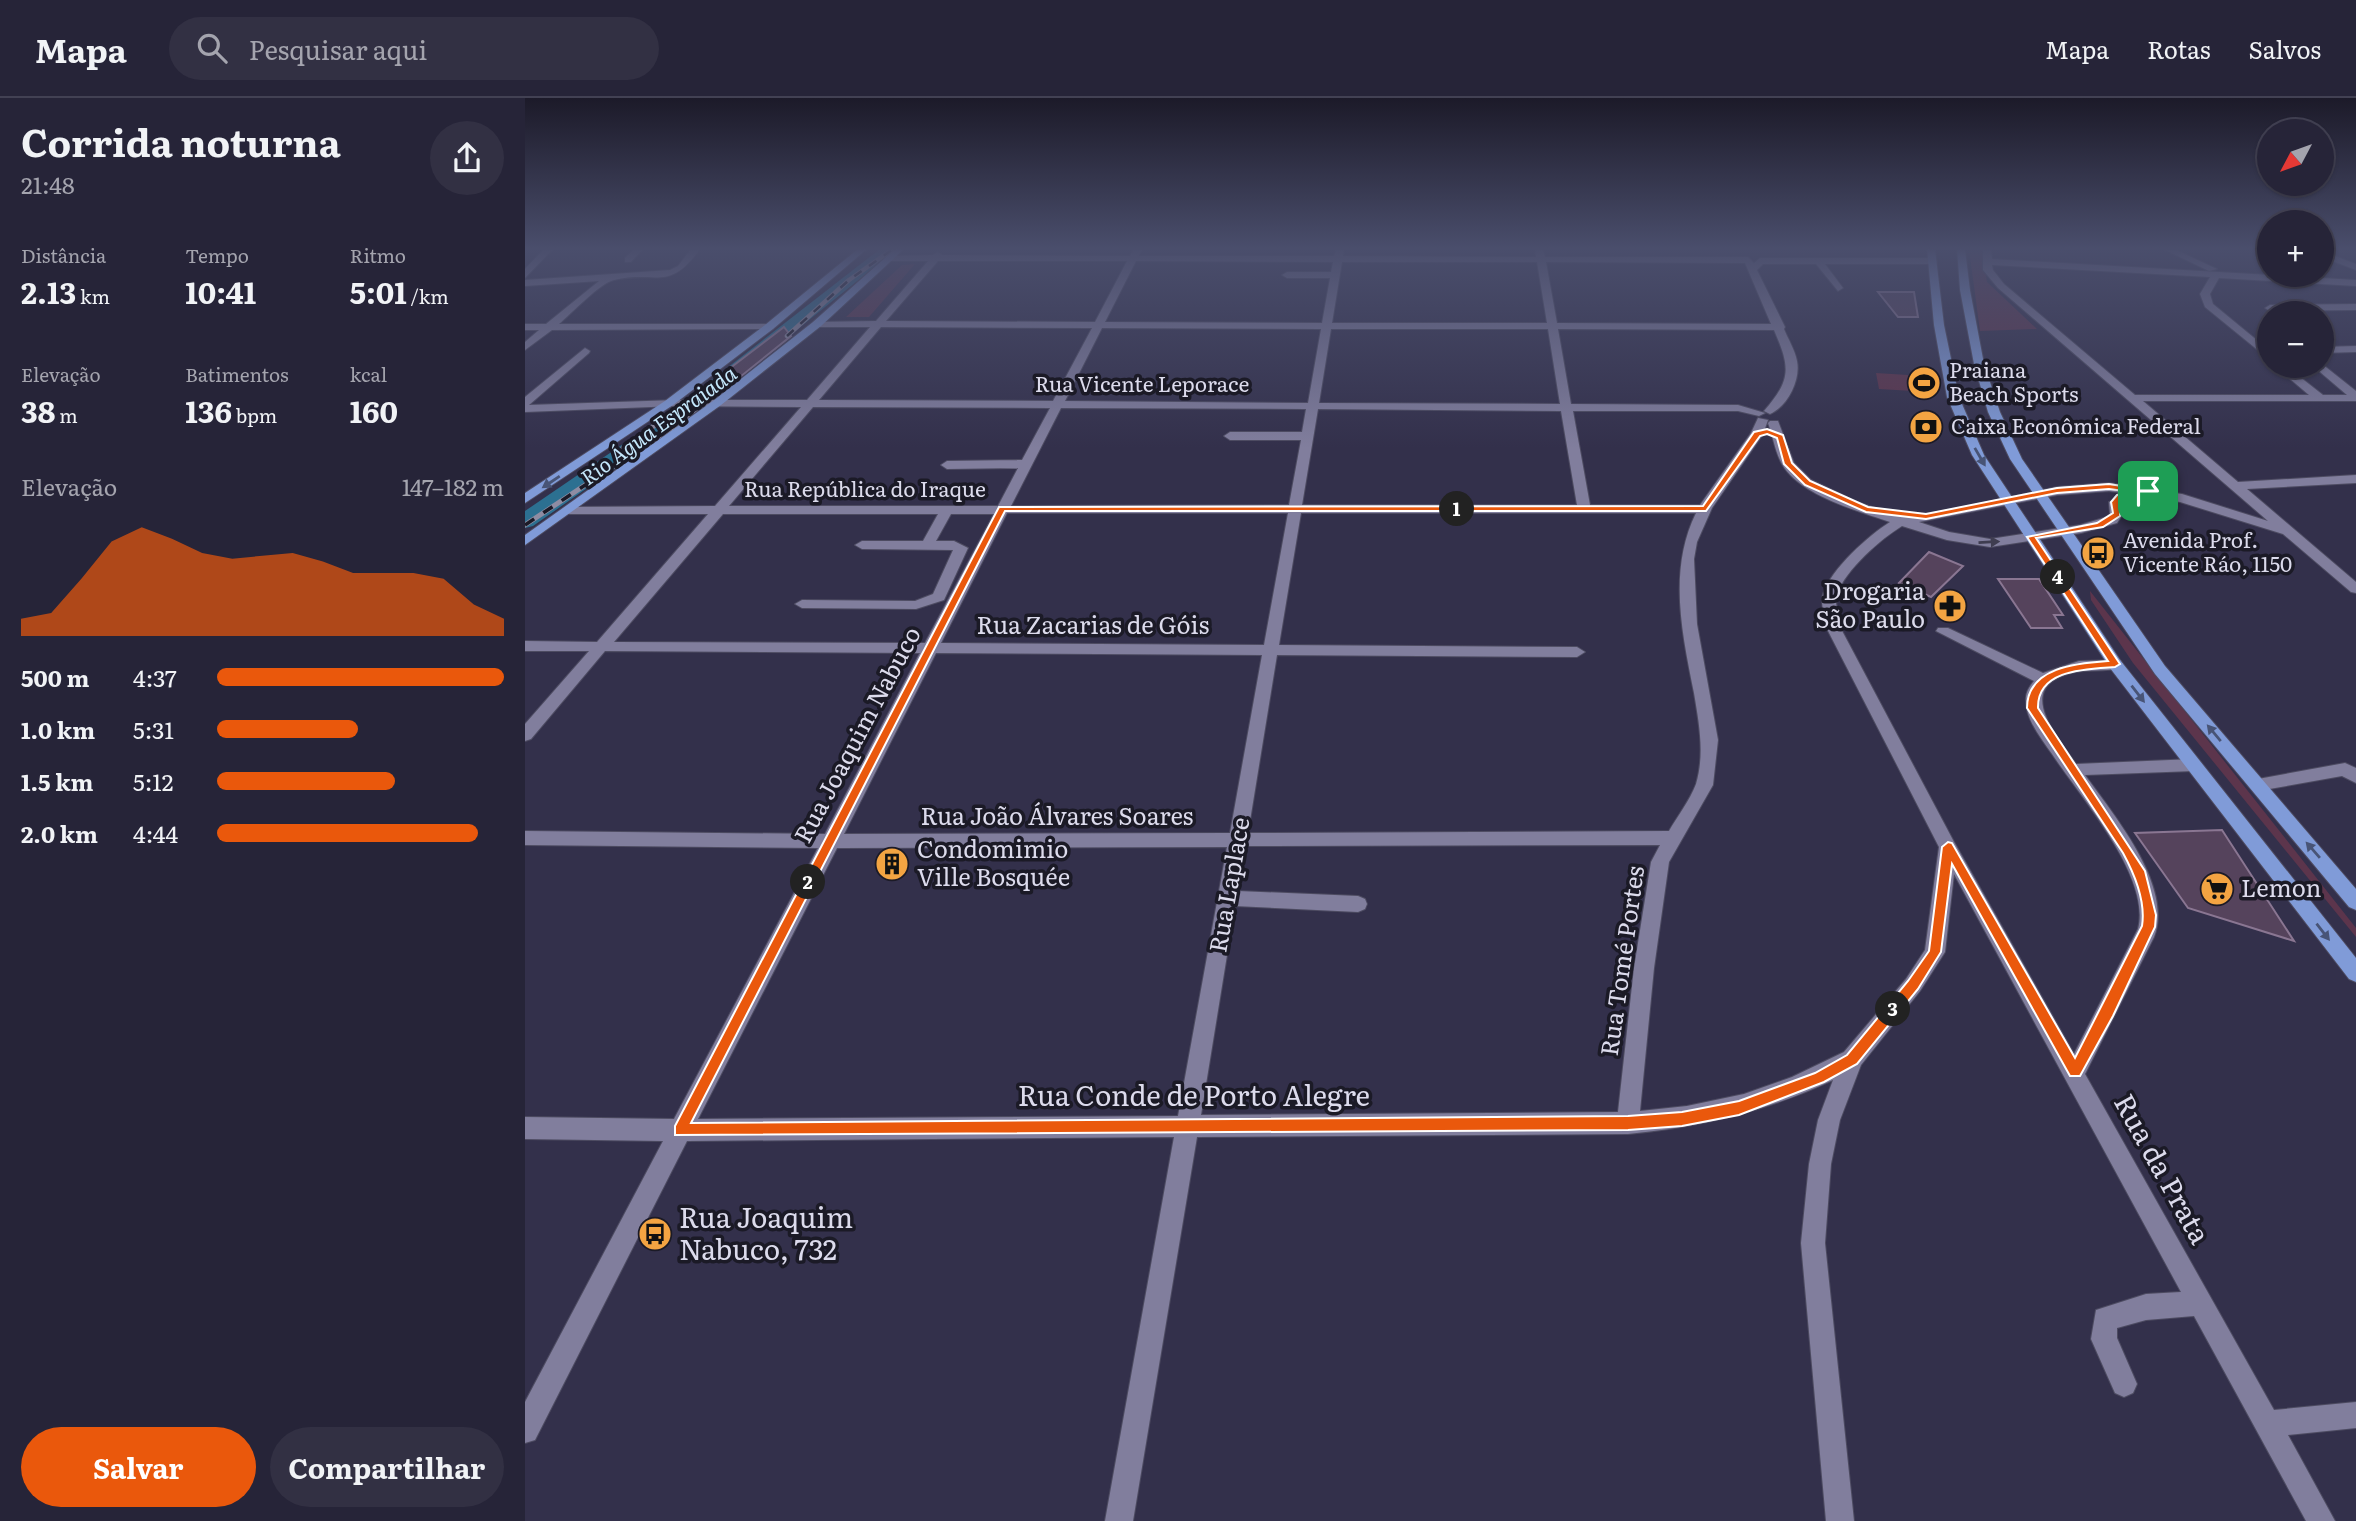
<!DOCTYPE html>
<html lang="pt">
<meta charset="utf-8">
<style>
body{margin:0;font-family:Literata,serif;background:#323043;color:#f1f3f6;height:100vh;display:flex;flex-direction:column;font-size:26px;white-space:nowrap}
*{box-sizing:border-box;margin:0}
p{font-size:23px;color:#a4a4ae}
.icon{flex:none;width:38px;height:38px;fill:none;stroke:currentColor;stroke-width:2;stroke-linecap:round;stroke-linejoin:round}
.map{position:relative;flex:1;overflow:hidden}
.side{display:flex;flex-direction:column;background:#262438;width:525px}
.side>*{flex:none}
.needle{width:46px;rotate:229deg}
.tools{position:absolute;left:1732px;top:21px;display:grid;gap:14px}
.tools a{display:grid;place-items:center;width:77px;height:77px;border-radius:50%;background:#262438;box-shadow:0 2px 5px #0004,0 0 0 2px #424153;font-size:35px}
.pin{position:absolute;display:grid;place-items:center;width:60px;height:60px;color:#fff;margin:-30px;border-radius:14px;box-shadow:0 4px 10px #0006}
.km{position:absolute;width:35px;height:35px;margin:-18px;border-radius:50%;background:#222;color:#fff;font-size:19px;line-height:35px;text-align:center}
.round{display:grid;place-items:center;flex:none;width:74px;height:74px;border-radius:37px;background:#323043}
.head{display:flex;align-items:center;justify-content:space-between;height:119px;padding:0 21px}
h1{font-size:38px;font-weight:700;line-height:52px}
.stats{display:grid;grid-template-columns:repeat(3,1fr);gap:10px;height:119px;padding:7px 21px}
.stats div{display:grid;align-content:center}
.stats b{font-size:30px;font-weight:700}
.stats small{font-size:19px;font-weight:400}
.stats p{font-size:19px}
.chart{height:196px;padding:14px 21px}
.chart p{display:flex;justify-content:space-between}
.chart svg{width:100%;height:126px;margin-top:7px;fill:#ea580c;opacity:.7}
.cta{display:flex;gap:14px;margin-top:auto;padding:14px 21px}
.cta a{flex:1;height:80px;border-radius:42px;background:#ea580c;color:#fff;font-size:28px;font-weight:700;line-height:80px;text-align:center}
.cta a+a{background:#323043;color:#f1f3f6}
ul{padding:0 21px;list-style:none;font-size:23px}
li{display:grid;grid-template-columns:112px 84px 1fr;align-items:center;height:52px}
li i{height:18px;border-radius:9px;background:#ea580c}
header{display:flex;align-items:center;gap:42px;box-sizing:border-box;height:98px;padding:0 35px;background:#262438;border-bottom:2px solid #424153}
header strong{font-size:33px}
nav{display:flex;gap:38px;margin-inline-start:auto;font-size:24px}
.search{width:490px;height:63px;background:#323043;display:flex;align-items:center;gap:18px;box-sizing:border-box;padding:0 24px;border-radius:38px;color:#a4a4ae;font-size:26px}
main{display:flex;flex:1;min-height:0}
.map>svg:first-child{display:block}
.green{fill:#5c354c}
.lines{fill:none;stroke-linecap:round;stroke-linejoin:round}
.river{fill:#2c7091;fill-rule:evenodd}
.building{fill:#55435c;stroke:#8a7692;stroke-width:2}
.minor-casing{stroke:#4d4b61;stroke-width:2}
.major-casing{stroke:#4d4b61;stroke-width:2}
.minor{fill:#817e9d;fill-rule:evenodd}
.major{fill:#809bd8;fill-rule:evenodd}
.rail-far1-casing{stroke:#8e8ca2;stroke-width:4.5}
.rail-casing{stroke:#8e8ca2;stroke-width:5}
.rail-far1{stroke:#1b1a26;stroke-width:2.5;stroke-dasharray:9;stroke-linecap:butt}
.rail{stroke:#1b1a26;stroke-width:3.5;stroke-dasharray:11;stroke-linecap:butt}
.oneway{fill:#485476}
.oneway2{fill:#3f3d50}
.route{fill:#ea580c;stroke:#fff;stroke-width:2;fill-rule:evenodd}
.labels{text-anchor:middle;stroke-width:7;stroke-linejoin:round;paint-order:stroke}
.far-poi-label{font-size:21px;fill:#dcdbec;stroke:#1b1a26;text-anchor:start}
.far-street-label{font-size:21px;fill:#dcdbec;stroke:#1b1a26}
.far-water-label{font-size:21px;font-style:italic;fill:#c4e7fb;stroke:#1b1a26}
.poi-label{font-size:24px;fill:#dcdbec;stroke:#1b1a26;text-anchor:start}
.street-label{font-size:24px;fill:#dcdbec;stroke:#1b1a26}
.near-street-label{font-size:28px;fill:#dcdbec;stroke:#1b1a26}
.near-poi-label{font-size:28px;fill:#dcdbec;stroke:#1b1a26;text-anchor:start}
</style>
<header>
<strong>Mapa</strong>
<div class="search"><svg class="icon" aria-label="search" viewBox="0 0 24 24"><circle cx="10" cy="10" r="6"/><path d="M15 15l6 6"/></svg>Pesquisar aqui</div>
<nav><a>Mapa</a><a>Rotas</a><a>Salvos</a></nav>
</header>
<main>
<section class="side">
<div class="head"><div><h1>Corrida noturna</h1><p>21:48</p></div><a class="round"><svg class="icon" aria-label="share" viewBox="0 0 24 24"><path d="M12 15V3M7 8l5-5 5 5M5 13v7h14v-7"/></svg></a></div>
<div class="stats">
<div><p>Distância</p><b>2.13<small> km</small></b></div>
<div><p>Tempo</p><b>10:41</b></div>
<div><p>Ritmo</p><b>5:01<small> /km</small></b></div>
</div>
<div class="stats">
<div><p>Elevação</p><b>38<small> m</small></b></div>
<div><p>Batimentos</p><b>136<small> bpm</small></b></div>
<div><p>kcal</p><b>160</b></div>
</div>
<div class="chart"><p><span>Elevação</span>147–182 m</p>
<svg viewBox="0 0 160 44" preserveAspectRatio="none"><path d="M0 44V38L10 36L20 24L30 11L40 6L50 10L60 15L70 17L80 16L90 15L100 18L110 22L120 22L130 22L140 24L150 33L160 38V44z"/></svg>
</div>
<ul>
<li><b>500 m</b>4:37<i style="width:100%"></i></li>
<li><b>1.0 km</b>5:31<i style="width:49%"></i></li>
<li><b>1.5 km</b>5:12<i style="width:62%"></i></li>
<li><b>2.0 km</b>4:44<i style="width:91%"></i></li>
</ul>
<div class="cta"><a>Salvar</a><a>Compartilhar</a></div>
</section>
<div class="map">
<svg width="1831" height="1423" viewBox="0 0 1831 1423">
<rect width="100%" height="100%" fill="#33304b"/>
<!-- green -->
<path class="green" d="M 1444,151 L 1457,151 L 1462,184 L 1512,231 L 1455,233 Z
M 390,166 L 344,219 L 321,219 L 377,167 Z
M 1351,275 L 1399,278 L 1404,294 L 1354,291 Z
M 1565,493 L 1831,830 L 1831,839 L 1608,565 L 1566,502 Z"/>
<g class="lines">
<!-- river -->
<path class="river" d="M 355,151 L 372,151 L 162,320 L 8,428 L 0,430 L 0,413 L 148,312 Z"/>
</g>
<!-- building -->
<path class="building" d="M 1353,194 L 1389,194 L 1393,219 L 1373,219 Z
M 259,229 L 266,238 L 215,279 L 196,277 Z
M 1404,454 L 1438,468 L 1406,499 L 1374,485 Z
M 1473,481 L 1514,481 L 1538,517 L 1529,517 L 1537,530 L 1506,530 Z
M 1697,732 L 1769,843 L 1663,810 L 1610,735 Z"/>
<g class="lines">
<defs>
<path id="minor" d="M 19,151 L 28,151 L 0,180 L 0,171 Z
M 109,151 L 118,151 L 106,164 L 100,164 L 100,160 Z
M 166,151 L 175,151 C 143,195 132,172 89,182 C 75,185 46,216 34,226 L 244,226 L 248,227 L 248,231 L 27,232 L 0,252 L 0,244 L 14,232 L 0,232 L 0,226 L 21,226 L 74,183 L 0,188 L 0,182 L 145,172 L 153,168 Z
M 609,151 L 617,151 L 614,158 L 809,158 L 811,151 L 819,151 L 818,158 L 1011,159 L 1010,151 L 1018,151 L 1020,159 L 1223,159 L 1229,165 L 1235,160 L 1407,160 L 1412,163 L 1407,166 L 1300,166 L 1318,190 L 1313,193 L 1291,166 L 1238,166 L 1232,172 L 1260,229 L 1259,231 C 1263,241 1270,252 1272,263 C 1276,282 1262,309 1245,316 L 1239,313 C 1267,281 1265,269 1249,232 L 1033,231 L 1046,306 L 1213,307 L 1240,315 L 1234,318 L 1213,313 L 1048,313 L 1065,407 L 1175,407 L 1226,335 L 1233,320 L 1243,322 L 1238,336 L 1187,410 L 1172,444 L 1169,461 L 1172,526 L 1193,642 L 1188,687 L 1144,764 L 1129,870 L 1115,1013 L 1162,1008 L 1219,996 L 1267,979 L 1319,954 L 1381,881 L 1400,852 L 1414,749 L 1301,529 C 1300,520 1295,505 1298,496 C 1306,471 1344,437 1365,424 C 1333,413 1274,397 1257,366 C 1250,354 1248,338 1243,325 L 1245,323 L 1253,323 L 1269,365 L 1286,382 L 1332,404 L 1377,419 L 1426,412 L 1532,389 L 1584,385 L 1657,396 L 1743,423 L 1473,190 L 1458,172 L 1458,151 L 1466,151 L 1467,161 L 1831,182 L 1831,188 L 1694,180 L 1685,196 L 1688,206 L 1745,253 L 1745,262 L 1680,209 L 1675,196 L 1685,179 L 1467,167 L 1468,172 L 1479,186 L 1610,297 L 1784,297 L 1750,268 L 1761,268 L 1798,297 L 1822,297 L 1788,268 L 1797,266 L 1831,293 L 1831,303 L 1618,303 L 1713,384 L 1831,377 L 1831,385 L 1722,391 L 1831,484 L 1831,495 L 1826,494 L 1758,436 L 1655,404 L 1584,393 L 1532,397 L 1394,424 L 1424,434 L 1465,441 L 1555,427 L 1582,419 L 1585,416 L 1584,404 L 1595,401 L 1598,416 L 1592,425 L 1556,435 L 1465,449 L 1422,442 L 1377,428 C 1356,441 1321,471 1312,496 C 1309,505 1314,520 1315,529 L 1429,744 L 1549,956 L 1613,831 C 1627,779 1554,697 1527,656 C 1516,640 1501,622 1501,603 C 1500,596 1504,589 1509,583 L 1411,533 L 1413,530 L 1423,530 L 1518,575 L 1554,563 L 1595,562 L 1598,566 L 1595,570 C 1579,574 1562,571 1546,575 C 1489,589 1531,638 1551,666 L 1669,661 L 1677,667 L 1669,673 L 1560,677 C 1588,716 1649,788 1629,839 L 1560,976 L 1749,1312 L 1831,1304 L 1831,1330 L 1763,1337 L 1810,1423 L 1781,1423 L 1669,1218 L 1621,1222 L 1592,1230 L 1592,1240 L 1612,1286 L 1608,1295 L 1599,1299 L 1590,1295 L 1566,1241 L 1571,1212 L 1621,1196 L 1656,1194 L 1429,776 L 1420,854 L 1395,893 L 1336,967 L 1315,1022 L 1306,1066 L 1300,1145 L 1329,1423 L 1301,1423 L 1276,1145 L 1284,1066 L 1293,1022 L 1308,982 C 1242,1013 1176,1029 1103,1036 L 672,1039 L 608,1423 L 580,1423 L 649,1039 L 162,1043 L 10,1342 L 0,1345 L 0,1304 L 138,1043 L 0,1041 L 0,1019 L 149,1021 L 293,750 L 0,747 L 0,733 L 300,736 L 395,555 L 80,553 L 6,641 L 0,643 L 0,626 L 64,553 L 0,553 L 0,543 L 72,544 L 183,416 L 45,416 L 40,415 L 40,409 L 190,408 L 276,309 L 151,308 L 0,314 L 0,299 L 60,250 L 65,253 L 64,255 L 4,307 L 151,302 L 282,302 L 345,229 L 292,229 L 288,228 L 288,224 L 351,223 L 403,163 L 364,163 L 361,158 L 408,157 L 413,154 L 417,157 L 605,158 ZM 413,163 L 602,163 L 570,224 L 361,223 ZM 611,163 L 808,164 L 806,174 L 762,174 L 757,177 L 762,180 L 805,180 L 797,225 L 580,224 ZM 817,164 L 1012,164 L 1022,225 L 807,225 ZM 1021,164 L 1220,165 L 1246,226 L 1032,225 ZM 356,229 L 567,230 L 528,303 L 294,302 ZM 577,230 L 796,231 L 783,305 L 540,303 ZM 806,231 L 1023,231 L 1035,306 L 794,305 ZM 288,309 L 525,310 L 497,362 L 422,363 L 416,367 L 422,371 L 493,370 L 473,408 L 204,408 ZM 536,310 L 781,311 L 777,334 L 705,334 L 699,338 L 705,342 L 776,342 L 764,407 L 486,408 ZM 793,311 L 1036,313 L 1052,407 L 777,407 ZM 482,415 L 763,415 L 739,547 L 416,545 ZM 776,415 L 1171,415 C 1143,472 1157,535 1169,595 C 1174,625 1180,656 1171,686 C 1165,702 1152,719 1144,733 L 723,735 L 752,557 L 1052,559 L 1060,554 L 1052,549 L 754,547 ZM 198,416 L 413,416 L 398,443 L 337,443 L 330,447 L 337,451 L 428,452 L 408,496 L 390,503 L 277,502 L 270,506 L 277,510 L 391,511 L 419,502 L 443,450 L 429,443 L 411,443 L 426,416 L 469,416 L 400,545 L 89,544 ZM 411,555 L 737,557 L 705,735 L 319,736 ZM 1135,747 L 1126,764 L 1109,870 L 1093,1014 L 676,1017 L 710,808 L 833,814 L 840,811 L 842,806 L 840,801 L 833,798 L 713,793 L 720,748 ZM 702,749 L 653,1018 L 173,1021 L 312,750 Z
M 1638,151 L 1649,151 L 1692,171 L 1684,173 Z
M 1797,153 L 1831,166 L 1831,172 L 1797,159 Z
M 1831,206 L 1831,212 L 1745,213 L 1740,210 L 1745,207 Z
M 1831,248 L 1831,254 L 1797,255 L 1797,249 Z
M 1820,665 L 1831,670 L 1831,685 L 1817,678 L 1733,693 L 1724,687 L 1733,681 Z"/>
<path id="major" d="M 333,151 L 342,151 L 248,231 L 148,307 L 0,405 L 0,395 L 140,303 L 240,227 Z
M 370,151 L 379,151 L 296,228 L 196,307 L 0,447 L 0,437 L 188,303 L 288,224 Z
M 1402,151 L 1410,151 L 1419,227 L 1434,299 L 1459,357 L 1595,562 L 1831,860 L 1831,884 L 1824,881 L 1585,570 L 1447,357 L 1422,299 L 1409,227 Z
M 1432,151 L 1440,151 L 1445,192 L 1459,266 L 1475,314 L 1497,361 L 1640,568 L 1831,791 L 1831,812 L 1824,809 L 1630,576 L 1485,361 L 1463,314 L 1449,266 L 1435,192 Z"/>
</defs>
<!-- minor casing -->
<use href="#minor" class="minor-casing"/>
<!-- major casing -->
<use href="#major" class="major-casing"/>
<!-- minor -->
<use href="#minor" class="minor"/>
<!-- major -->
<use href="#major" class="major"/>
<defs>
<path id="rail-far1" d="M 262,238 L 324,182 L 368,151
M 162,304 L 192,282
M 179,304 L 212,278"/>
<path id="rail" d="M 98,350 L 165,302
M 0,427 L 146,330 L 182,302"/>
</defs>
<!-- rail-far1 casing -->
<use href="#rail-far1" class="rail-far1-casing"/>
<!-- rail casing -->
<use href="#rail" class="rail-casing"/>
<!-- rail-far1 -->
<use href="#rail-far1" class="rail-far1"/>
<!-- rail -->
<use href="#rail" class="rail"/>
</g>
<!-- one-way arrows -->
<defs><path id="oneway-solid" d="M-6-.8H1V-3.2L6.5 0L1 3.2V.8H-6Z" transform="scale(1.75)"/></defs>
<g class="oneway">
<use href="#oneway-solid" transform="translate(1455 359) rotate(60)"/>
<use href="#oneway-solid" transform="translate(26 384) rotate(146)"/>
<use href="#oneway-solid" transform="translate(1613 596) rotate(52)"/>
<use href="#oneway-solid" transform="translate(1689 635) rotate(-130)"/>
<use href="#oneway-solid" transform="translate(1788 752) rotate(-131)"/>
<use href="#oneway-solid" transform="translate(1798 834) rotate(52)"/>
</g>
<use class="oneway2" href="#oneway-solid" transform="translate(1464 444) rotate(-3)"/>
<!-- sky -->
<linearGradient id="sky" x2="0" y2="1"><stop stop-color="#1c1a29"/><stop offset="0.43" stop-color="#4a4e6c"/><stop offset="1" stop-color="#4a4e6c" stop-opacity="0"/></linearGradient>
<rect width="1831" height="350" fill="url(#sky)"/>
<!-- route -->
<path class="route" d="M 1242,331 L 1258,337 L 1267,365 L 1285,383 L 1343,409 L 1401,416 L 1532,390 L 1584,386 L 1628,393 L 1598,400 L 1595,404 L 1595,418 L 1578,429 L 1511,440 L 1595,566 L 1590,569 C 1562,571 1512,571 1513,610 L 1620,773 L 1631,817 L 1630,829 L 1588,918 L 1555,978 L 1545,978 L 1427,766 L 1416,854 L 1393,891 L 1332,966 L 1299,984 L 1214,1017 L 1157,1028 L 1103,1032 L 150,1037 L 150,1028 L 474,409 L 1178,408 L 1229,334 ZM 1242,336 L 1252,340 L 1259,366 L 1280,387 L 1341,414 L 1401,421 L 1532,395 L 1584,391 L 1607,394 L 1592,397 L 1586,404 L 1588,415 L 1572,425 L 1502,439 L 1583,563 C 1553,565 1502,569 1502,610 L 1598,755 C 1610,777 1621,803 1617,828 L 1550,960 L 1427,745 L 1423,744 L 1417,749 L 1404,853 L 1383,883 L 1322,957 L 1290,975 L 1214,1003 L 1157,1014 L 1103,1018 L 166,1025 L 480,413 L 1181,413 L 1235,338 Z"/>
<!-- icons -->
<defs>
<symbol id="stadium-disc" viewBox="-11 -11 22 22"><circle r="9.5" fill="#f3a442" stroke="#1b1a26"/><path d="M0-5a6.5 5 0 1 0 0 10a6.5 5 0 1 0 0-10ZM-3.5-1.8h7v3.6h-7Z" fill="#111"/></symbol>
<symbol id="bank-disc" viewBox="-11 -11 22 22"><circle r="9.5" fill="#f3a442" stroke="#1b1a26"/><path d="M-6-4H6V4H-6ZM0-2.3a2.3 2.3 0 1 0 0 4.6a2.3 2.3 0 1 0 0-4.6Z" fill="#111"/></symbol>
<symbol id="bus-disc" viewBox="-11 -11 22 22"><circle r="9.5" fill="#f3a442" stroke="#1b1a26"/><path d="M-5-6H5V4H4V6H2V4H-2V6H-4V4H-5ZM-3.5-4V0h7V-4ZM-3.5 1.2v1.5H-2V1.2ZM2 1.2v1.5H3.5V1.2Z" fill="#111"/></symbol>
<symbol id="pharmacy-disc" viewBox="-11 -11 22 22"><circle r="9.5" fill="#f3a442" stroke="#1b1a26"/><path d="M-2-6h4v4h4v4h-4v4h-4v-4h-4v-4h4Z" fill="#111"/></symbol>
<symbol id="building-disc" viewBox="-11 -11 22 22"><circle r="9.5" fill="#f3a442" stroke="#1b1a26"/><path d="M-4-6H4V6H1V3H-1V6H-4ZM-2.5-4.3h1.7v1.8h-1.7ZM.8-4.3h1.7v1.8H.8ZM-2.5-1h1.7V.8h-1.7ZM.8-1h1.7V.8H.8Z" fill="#111"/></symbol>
<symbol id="supermarket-disc" viewBox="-11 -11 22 22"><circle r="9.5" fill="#f3a442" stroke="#1b1a26"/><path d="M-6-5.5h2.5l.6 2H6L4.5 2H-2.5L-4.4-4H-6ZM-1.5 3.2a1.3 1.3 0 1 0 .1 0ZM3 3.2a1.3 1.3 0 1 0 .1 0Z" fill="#111"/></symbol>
</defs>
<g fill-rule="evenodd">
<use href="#stadium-disc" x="1380" y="266" width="38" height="38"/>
<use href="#bank-disc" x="1382" y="310" width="38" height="38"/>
<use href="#bus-disc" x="1554" y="436" width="38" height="38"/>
<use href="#pharmacy-disc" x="1406" y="489" width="38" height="38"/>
<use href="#building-disc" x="348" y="747" width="38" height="38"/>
<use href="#supermarket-disc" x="1673" y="772" width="38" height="38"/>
<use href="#bus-disc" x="111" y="1117" width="38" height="38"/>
</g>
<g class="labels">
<!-- far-poi labels -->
<g class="far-poi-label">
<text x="1424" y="280">Praiana<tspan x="1424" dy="24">Beach Sports</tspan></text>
<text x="1426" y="336">Caixa Econômica Federal</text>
<text x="1598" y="450">Avenida Prof.<tspan x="1598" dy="24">Vicente Ráo, 1150</tspan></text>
</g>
<!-- far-street labels -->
<g class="far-street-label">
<text x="617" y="294">Rua Vicente Leporace</text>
<text x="340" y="399">Rua República do Iraque</text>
</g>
<!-- far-water labels -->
<g class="far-water-label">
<text transform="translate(134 328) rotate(-36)" y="7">Rio Água Espraiada</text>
</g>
<!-- poi labels -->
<g class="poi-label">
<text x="1400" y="502" text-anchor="end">Drogaria<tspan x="1400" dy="28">São Paulo</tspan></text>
<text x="392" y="760">Condomimio<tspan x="392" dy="28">Ville Bosquée</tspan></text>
<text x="1716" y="799">Lemon</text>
</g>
<!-- street labels -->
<g class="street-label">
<text x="568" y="536">Rua Zacarias de Góis</text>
<text transform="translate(333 637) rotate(-62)" y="8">Rua Joaquim Nabuco</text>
<text x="532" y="727">Rua João Álvares Soares</text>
<text transform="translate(705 787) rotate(-80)" y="8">Rua Laplace</text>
<text transform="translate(1098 863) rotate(-82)" y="8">Rua Tomé Portes</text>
</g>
<!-- near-street labels -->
<g class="near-street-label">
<text x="669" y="1008">Rua Conde de Porto Alegre</text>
<text transform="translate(1637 1071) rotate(61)" y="10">Rua da Prata</text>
</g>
<!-- near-poi labels -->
<g class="near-poi-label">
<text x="154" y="1130">Rua Joaquim<tspan x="154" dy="32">Nabuco, 732</tspan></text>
</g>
</g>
</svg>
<div class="tools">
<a><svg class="needle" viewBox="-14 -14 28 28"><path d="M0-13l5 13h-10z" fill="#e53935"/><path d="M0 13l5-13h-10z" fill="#a4a4ae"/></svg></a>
<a>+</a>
<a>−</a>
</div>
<div class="pin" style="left:1623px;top:393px;background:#1e9e55"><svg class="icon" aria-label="arrive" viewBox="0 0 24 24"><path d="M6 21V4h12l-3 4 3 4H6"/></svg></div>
<b class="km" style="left:932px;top:411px">1</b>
<b class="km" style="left:283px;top:784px">2</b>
<b class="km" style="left:1368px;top:911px">3</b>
<b class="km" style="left:1533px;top:479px">4</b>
</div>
</main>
